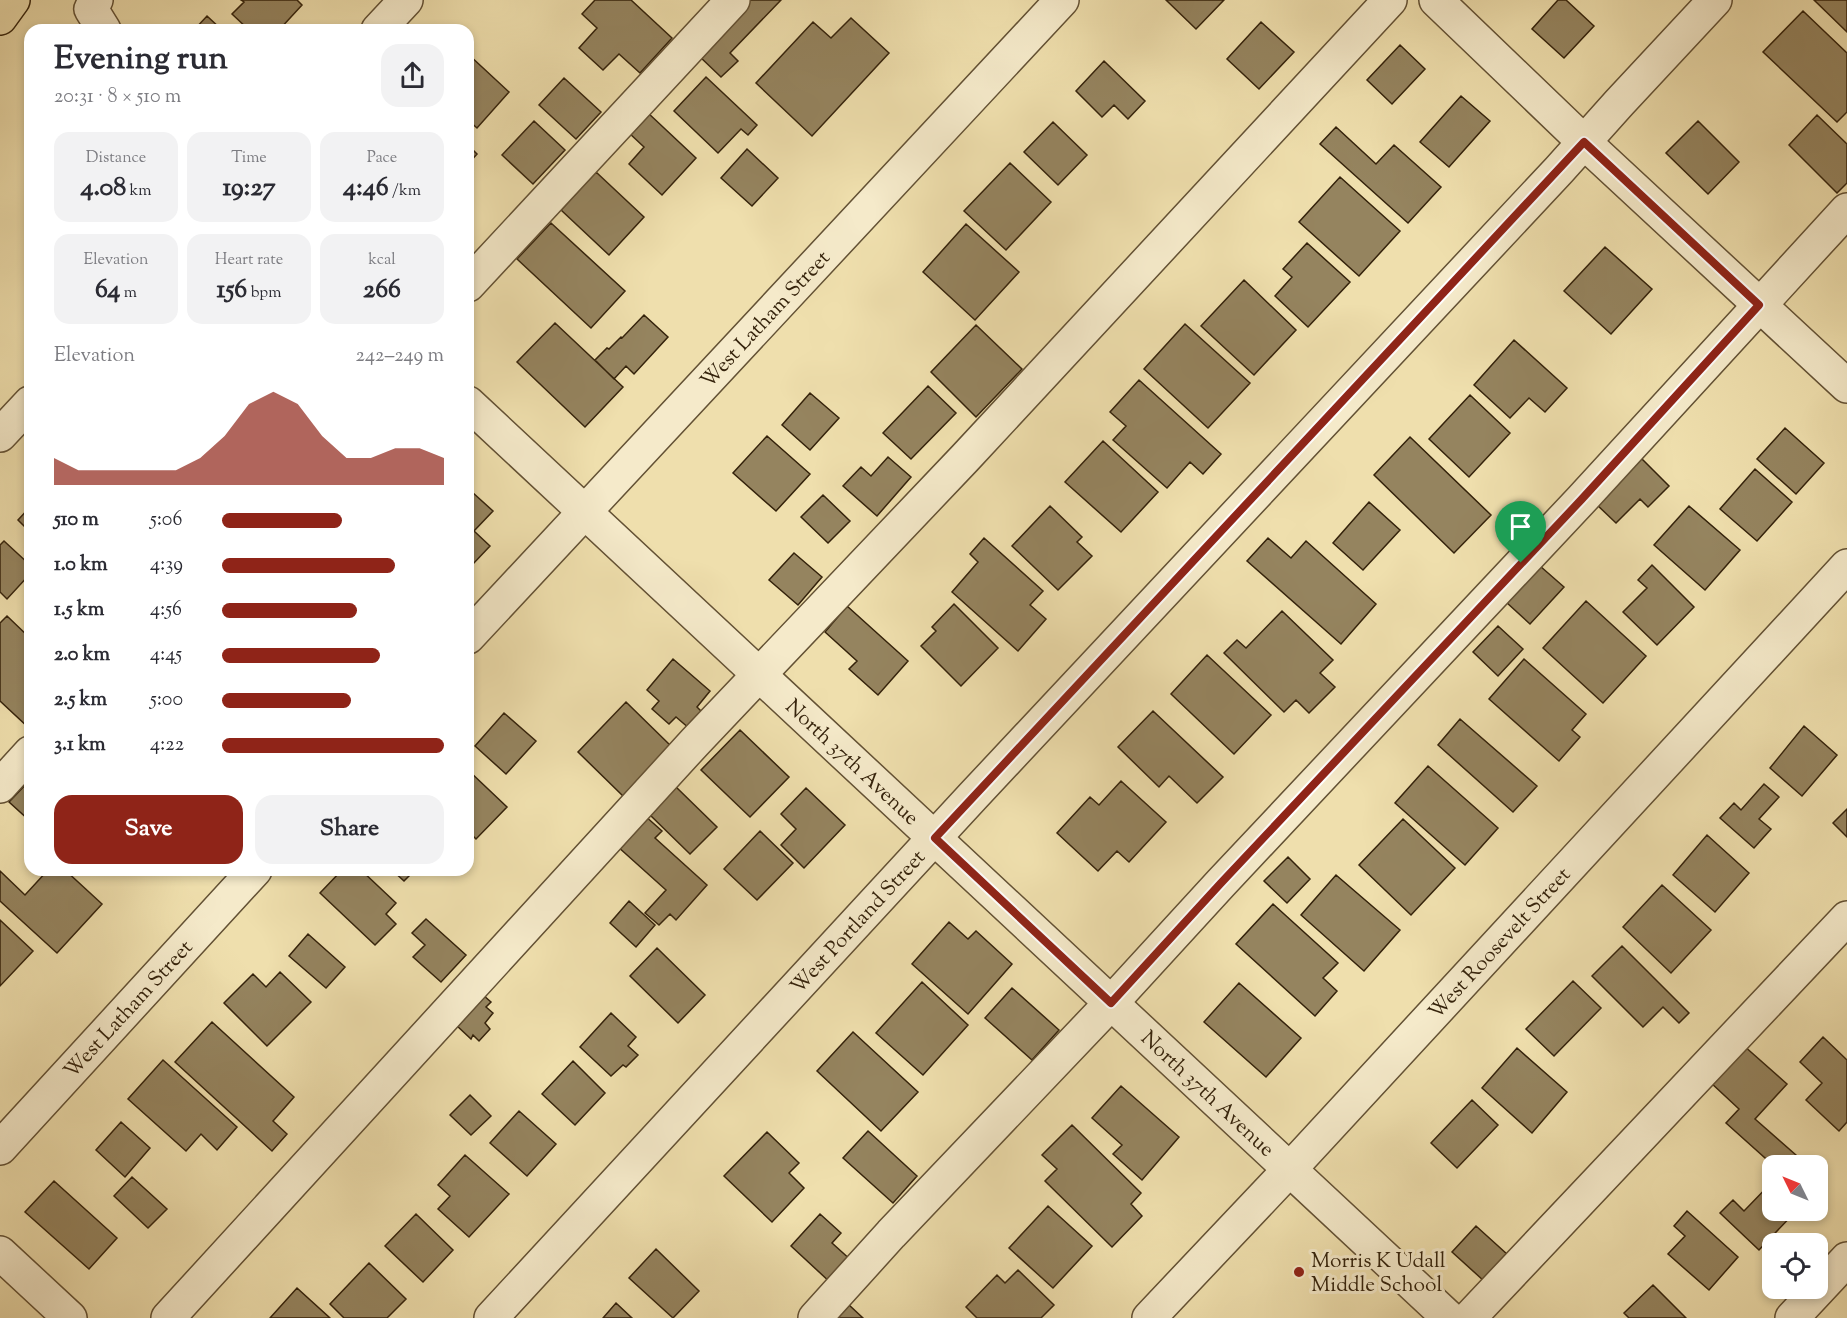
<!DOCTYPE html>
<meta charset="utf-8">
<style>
body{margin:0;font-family:"Sorts Mill Goudy",serif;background:#f2f2f3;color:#2b2b33;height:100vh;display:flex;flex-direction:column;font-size:22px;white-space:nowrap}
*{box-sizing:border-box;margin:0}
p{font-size:20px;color:#7c7c81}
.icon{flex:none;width:33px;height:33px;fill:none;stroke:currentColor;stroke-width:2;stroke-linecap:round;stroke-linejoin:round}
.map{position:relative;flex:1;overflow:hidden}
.drawer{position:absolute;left:24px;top:24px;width:450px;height:852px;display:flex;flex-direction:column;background:#fff;border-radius:18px;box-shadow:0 3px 9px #0003}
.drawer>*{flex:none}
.needle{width:39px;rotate:313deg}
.controls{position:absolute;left:1762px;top:1155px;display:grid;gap:12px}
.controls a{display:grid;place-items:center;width:66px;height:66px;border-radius:12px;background:#fff;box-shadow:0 3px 9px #0003;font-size:30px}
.pin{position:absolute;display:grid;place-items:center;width:51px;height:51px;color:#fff;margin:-62px -26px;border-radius:50% 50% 50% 0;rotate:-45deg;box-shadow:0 0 6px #0007}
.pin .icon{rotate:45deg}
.round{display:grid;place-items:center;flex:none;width:63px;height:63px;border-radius:18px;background:#f2f2f3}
.overview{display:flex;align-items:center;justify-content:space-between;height:102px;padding:0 30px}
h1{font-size:33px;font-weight:700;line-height:45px}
.metrics{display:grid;grid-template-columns:repeat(3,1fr);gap:9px;height:102px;padding:6px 30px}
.metrics div{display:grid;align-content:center;border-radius:15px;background:#f2f2f3;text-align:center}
.metrics b{font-size:26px;font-weight:700}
.metrics small{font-size:16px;font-weight:400}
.metrics p{font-size:16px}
.chart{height:168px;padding:12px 30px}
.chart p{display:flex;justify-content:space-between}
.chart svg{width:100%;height:108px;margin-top:6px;fill:#8f2418;opacity:.7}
.action{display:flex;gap:12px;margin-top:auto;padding:12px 30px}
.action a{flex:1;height:69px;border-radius:18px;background:#8f2418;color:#fff;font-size:24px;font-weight:700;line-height:69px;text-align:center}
.action a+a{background:#f2f2f3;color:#2b2b33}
ul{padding:0 30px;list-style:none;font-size:20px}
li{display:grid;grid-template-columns:96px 72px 1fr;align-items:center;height:45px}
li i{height:15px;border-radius:8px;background:#8f2418}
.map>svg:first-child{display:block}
.building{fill:#95845f;stroke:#34220b;stroke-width:1.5}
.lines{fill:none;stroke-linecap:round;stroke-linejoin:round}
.minor-casing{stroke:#635134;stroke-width:36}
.highway-casing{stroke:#34220b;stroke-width:36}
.minor{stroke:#f5eaca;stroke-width:33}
.highway{stroke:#efdfad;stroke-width:33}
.route-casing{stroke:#fff;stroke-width:12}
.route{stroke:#8f2418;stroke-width:8}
.poi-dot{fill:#8f2418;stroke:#f5eaca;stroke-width:2}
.labels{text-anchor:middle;stroke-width:6;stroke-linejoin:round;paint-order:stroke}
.street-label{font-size:21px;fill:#34220b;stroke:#f5eaca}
.poi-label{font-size:21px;fill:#34220b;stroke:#f5eaca;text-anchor:start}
</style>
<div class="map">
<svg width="1847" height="1318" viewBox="0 0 1847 1318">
<rect width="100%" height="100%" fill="#efdfad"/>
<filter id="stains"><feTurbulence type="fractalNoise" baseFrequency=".00333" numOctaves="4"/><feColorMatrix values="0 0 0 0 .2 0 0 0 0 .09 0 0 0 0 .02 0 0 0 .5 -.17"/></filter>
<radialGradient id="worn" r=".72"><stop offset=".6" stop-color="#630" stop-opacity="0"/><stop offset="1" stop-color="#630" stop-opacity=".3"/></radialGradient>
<!-- building -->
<path class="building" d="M 241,0 L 297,0 L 302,5 L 279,30 L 249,30 L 232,14 L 244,2 Z
M 595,0 L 631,0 L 672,38 L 640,73 L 619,54 L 603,70 L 579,48 L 597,28 L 582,14 Z
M 750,0 L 781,0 L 730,53 L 738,61 L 721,77 L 698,55 Z
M 1166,0 L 1224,0 L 1196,29 Z
M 1558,0 L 1566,0 L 1594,26 L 1564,58 L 1532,29 Z
M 1814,0 L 1847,0 L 1847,32 Z
M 1803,11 L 1847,53 L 1847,112 L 1837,122 L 1763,52 Z
M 207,16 L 222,30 L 194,30 Z
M 851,18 L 889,53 L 812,136 L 756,83 L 813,22 L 831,38 Z
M 1261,22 L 1294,52 L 1259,89 L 1227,59 Z
M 1400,45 L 1425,69 L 1392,104 L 1367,80 Z
M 468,54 L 509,92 L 477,128 L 468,120 Z
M 1104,61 L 1145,101 L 1128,119 L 1114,105 L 1102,117 L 1076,91 Z
M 706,77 L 757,125 L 748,135 L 741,129 L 718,153 L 674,111 Z
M 564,78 L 601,112 L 576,139 L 539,105 Z
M 1461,96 L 1490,121 L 1449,167 L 1420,142 Z
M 647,112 L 696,158 L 662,195 L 629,164 L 644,147 L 628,132 Z
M 1817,115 L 1847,144 L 1847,183 L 1837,193 L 1789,145 Z
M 534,121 L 565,150 L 533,184 L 502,155 Z
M 1698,121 L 1739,162 L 1708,194 L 1666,153 Z
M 1053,122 L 1087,155 L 1058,185 L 1024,152 Z
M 1336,127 L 1376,164 L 1394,145 L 1441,187 L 1408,223 L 1320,144 Z
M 468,145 L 477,154 L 468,164 Z
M 747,149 L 778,178 L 752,206 L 721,178 Z
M 1010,163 L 1051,202 L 1006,250 L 964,211 Z
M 596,172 L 644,217 L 609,255 L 561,210 Z
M 1340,177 L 1400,231 L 1359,276 L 1299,222 Z
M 551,223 L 625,291 L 591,328 L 517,259 Z
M 966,224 L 1019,272 L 975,320 L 923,272 Z
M 1307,243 L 1350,282 L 1308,327 L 1275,296 L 1292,277 L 1283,269 Z
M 1605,247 L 1652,289 L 1611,334 L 1564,291 Z
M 1244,280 L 1296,330 L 1254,375 L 1201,326 Z
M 644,315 L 668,337 L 634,374 L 626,366 L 614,379 L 595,360 L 607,348 L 609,349 L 621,337 L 622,338 Z
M 555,323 L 623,387 L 585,427 L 517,362 Z
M 1185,324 L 1250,383 L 1208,428 L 1144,369 Z
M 976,325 L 1022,369 L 976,417 L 931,372 Z
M 1514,340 L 1567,388 L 1545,412 L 1529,398 L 1510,418 L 1474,385 Z
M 1139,380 L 1221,454 L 1203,474 L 1190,462 L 1167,488 L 1113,440 L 1126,426 L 1110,412 Z
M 928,386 L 956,413 L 911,459 L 883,433 Z
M 810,393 L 839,418 L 810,450 L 782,425 Z
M 1470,395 L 1510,433 L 1469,477 L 1429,439 Z
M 1785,428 L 1824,463 L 1796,494 L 1757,459 Z
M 767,436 L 810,474 L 776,511 L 733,473 Z
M 1410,437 L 1491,515 L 1454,553 L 1374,475 Z
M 1103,441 L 1158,492 L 1121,532 L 1065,482 Z
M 1639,456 L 1669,486 L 1648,507 L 1640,499 L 1616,523 L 1594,502 Z
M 888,457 L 911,477 L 877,516 L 843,486 L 861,467 L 871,476 Z
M 1755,469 L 1792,502 L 1757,541 L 1720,509 Z
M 472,492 L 493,511 L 474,531 L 490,546 L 473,564 L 468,559 L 468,497 Z
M 823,495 L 850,521 L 828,543 L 801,517 Z
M 1369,502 L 1400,530 L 1363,570 L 1333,543 Z
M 1050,506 L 1082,537 L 1077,542 L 1092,556 L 1058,590 L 1012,546 Z
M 1689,506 L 1740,550 L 1705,590 L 1654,545 Z
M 30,507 L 30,532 L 18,520 Z
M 984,538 L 1043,591 L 1030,605 L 1046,619 L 1018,651 L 952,592 L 978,562 L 970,554 Z
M 1268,538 L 1291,558 L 1306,541 L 1376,604 L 1341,644 L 1247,561 Z
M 4,541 L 30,565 L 30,574 L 7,599 L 0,592 L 0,545 Z
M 794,553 L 822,577 L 798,605 L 769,580 Z
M 1652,565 L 1694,607 L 1657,645 L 1623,612 L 1647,588 L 1638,580 Z
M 1540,566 L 1564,587 L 1530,624 L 1506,602 Z
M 1586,601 L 1646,656 L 1603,703 L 1543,648 Z
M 954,604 L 998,648 L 961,686 L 921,646 L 936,631 L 932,627 Z
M 847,606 L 908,661 L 878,695 L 849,669 L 857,661 L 825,632 Z
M 1282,611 L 1333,660 L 1320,673 L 1335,687 L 1309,713 L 1296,700 L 1284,712 L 1224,653 L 1237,640 L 1246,648 Z
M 7,616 L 30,638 L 30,729 L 0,701 L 0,623 Z
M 1498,626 L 1523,649 L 1498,676 L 1473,652 Z
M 1207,655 L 1271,715 L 1234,754 L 1171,694 Z
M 673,659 L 710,691 L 697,707 L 703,713 L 690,729 L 676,717 L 669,724 L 652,709 L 659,701 L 647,690 Z
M 1524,659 L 1586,714 L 1572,730 L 1580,737 L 1559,761 L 1489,699 Z
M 626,702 L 673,748 L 625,798 L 578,752 Z
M 1153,711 L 1223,777 L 1197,803 L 1169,776 L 1159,787 L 1118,747 Z
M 504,713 L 536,741 L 506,774 L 475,746 Z
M 1460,719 L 1537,786 L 1513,812 L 1438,745 Z
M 1804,726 L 1837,755 L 1802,796 L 1770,768 Z
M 740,730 L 789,777 L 750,817 L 701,770 Z
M 1428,766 L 1498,828 L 1465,865 L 1395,803 Z
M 468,770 L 507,807 L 476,839 L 468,831 Z
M 30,780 L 30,821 L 9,802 Z
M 1121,781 L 1166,822 L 1129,862 L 1117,851 L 1098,871 L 1057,833 L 1090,797 L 1099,805 Z
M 1764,784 L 1779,797 L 1759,819 L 1771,829 L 1754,848 L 1720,818 L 1734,803 L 1741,810 Z
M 675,786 L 717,827 L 690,854 L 649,814 Z
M 806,788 L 845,825 L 804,868 L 781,845 L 796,829 L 781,814 Z
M 1847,809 L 1847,837 L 1833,823 Z
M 644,815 L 662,831 L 655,838 L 707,885 L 676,920 L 670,914 L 659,925 L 645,913 L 666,890 L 617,846 Z
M 1403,819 L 1455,868 L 1411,915 L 1359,865 Z
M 760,831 L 793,863 L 757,900 L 724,869 Z
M 1707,835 L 1749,873 L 1715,912 L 1673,875 Z
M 1288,857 L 1310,879 L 1287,903 L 1264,881 Z
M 48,870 L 65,870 L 102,904 L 57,953 L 0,901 L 0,871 L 25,895 Z
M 342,870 L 361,870 L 396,903 L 386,914 L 396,924 L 375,945 L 320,893 Z
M 392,870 L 415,870 L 404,881 Z
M 1336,875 L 1400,930 L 1364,971 L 1301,915 Z
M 1662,885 L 1711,930 L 1671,973 L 1623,927 Z
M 629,901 L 655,925 L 636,947 L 610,923 Z
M 1273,904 L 1338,963 L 1323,978 L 1337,991 L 1315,1016 L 1236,944 Z
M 426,919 L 466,955 L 441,982 L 413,957 L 425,945 L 412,933 Z
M 0,920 L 33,951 L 0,986 Z
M 949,922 L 968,939 L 976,931 L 1012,964 L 968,1014 L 912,964 Z
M 308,934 L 345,967 L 326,988 L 289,956 Z
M 1622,946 L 1689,1013 L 1679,1023 L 1663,1007 L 1643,1027 L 1592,976 Z
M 657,948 L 705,995 L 678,1023 L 630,976 Z
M 280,972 L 311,1002 L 267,1046 L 224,1003 L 253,974 L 266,987 Z
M 1573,981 L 1601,1008 L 1554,1056 L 1526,1029 Z
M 922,982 L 968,1025 L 923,1075 L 876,1033 Z
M 1239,983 L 1301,1038 L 1266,1077 L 1204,1022 Z
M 1012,988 L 1059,1030 L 1032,1060 L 985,1018 Z
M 483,995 L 491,1002 L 486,1007 L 493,1013 L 485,1023 L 490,1029 L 479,1041 L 473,1035 L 471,1039 L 455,1024 Z
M 611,1013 L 636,1037 L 628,1046 L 638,1055 L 626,1067 L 623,1065 L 611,1076 L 580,1047 Z
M 212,1022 L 294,1097 L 273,1121 L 287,1134 L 272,1151 L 175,1062 Z
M 853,1032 L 918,1092 L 881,1131 L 817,1071 Z
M 1823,1037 L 1847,1060 L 1847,1122 L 1839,1131 L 1806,1100 L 1822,1083 L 1800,1062 Z
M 1743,1045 L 1787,1084 L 1755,1119 L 1796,1155 L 1787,1166 L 1774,1166 L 1726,1123 L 1739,1109 L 1710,1082 Z
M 1517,1048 L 1567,1092 L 1532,1133 L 1482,1088 Z
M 163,1060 L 237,1127 L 217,1150 L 201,1134 L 186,1151 L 128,1099 Z
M 573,1061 L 605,1093 L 575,1125 L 542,1094 Z
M 1121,1086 L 1179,1137 L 1142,1180 L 1113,1154 L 1122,1145 L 1092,1118 Z
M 470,1095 L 491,1116 L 471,1135 L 450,1115 Z
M 1472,1100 L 1498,1125 L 1457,1168 L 1431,1143 Z
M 519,1111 L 556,1144 L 527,1176 L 490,1143 Z
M 121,1122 L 150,1148 L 125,1177 L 96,1150 Z
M 1072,1125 L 1141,1193 L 1131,1204 L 1142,1216 L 1112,1247 L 1045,1181 L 1057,1169 L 1042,1155 Z
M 868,1131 L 917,1176 L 893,1203 L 843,1158 Z
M 767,1132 L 799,1163 L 789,1173 L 804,1188 L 772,1222 L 724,1176 Z
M 465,1155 L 509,1194 L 469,1237 L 438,1209 L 450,1196 L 438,1185 Z
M 132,1177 L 167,1209 L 148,1228 L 114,1196 Z
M 54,1181 L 117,1238 L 89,1269 L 25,1212 Z
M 1773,1181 L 1773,1210 L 1797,1210 L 1759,1250 L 1720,1213 L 1733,1200 L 1744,1211 Z
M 1048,1206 L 1092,1246 L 1053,1288 L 1009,1248 Z
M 1687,1211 L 1738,1257 L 1709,1290 L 1668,1254 L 1685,1236 L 1674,1226 Z
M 416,1214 L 453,1250 L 423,1282 L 385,1246 Z
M 820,1214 L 841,1233 L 832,1243 L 853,1262 L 832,1284 L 791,1246 Z
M 1476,1226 L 1508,1255 L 1484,1281 L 1452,1252 Z
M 656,1249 L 699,1291 L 673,1318 L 629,1278 Z
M 369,1263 L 406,1299 L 387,1318 L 344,1318 L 330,1304 Z
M 1018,1270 L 1054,1305 L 1041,1318 L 977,1318 L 966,1307 L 997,1275 L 1005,1283 Z
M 1653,1285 L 1686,1318 L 1629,1318 L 1624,1313 Z
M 297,1288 L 330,1318 L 270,1318 Z
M 616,1303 L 632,1318 L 603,1318 Z
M 848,1304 L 863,1318 L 835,1318 Z"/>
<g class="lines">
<defs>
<g id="minor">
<path d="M 96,0 L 91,9 L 104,30"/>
<path d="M 1436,0 L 1584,142 L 1847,386"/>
<path d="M 378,30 L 406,0"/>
<path d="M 468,285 L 733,0"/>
<path id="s1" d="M 468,403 L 1449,1318"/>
<path d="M 0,435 L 30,403"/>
<path id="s2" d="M 468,637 L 1062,0"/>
<path d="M 0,786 L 30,753"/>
<path id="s3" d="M 0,1148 L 255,870"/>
<path d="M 0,1253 L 70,1318"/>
<path d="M 168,1318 L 695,742 L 965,458 L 1390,0"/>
<path id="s4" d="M 491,1318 L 973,796 L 1559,170 L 1619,103 L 1715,0"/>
<path d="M 815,1318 L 891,1234 L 1111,1003 L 1221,883 L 1581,500 L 1847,210"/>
<path id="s5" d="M 1149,1318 L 1290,1169 L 1847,566"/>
<path d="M 1469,1318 L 1847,918"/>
<path d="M 1792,1318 L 1847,1259"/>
</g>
<path id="highway" d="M 0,18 L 13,0"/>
</defs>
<!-- minor casing -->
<use href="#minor" class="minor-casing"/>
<!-- highway casing -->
<use href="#highway" class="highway-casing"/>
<!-- minor -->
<use href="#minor" class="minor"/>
<!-- highway -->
<use href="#highway" class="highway"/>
</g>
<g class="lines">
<defs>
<path id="route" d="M 1584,142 L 1759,305 L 1581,500 L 1221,883 L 1111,1003 L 935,838 Z"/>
</defs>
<!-- route casing -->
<use href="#route" class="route-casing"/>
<!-- route -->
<use href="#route" class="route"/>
</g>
<!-- markers -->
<circle class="poi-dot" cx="1299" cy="1272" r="6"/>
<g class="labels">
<!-- street labels -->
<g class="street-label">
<text dy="7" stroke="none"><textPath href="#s2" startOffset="435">West Latham Street</textPath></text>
<text dy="7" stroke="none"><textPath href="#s1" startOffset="526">North 37th Avenue</textPath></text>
<text dy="7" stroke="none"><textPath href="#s4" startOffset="540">West Portland Street</textPath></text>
<text dy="7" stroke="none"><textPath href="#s5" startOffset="513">West Roosevelt Street</textPath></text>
<text dy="7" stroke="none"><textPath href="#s3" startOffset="189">West Latham Street</textPath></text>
<text dy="7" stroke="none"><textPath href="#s1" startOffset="1012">North 37th Avenue</textPath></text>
</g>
<!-- poi labels -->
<g class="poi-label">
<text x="1311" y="1267">Morris K Udall<tspan x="1311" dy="24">Middle School</tspan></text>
</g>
</g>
<rect width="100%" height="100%" filter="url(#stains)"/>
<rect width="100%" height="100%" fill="url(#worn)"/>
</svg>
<div class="controls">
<a><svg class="needle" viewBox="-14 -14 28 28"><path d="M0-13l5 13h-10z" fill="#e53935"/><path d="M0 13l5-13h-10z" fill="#7c7c81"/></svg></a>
<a><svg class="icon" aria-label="locate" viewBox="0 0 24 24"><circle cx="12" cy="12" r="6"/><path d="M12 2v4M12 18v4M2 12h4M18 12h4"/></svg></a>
</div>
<div class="pin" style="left:1521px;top:563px;background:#1e9e55"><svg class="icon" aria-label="arrive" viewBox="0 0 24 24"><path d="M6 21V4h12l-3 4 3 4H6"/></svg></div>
<section class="drawer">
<div class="overview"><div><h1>Evening run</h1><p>20:31 · 8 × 510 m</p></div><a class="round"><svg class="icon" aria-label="share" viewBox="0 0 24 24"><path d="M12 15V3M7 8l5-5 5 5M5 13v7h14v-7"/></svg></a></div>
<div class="metrics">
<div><p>Distance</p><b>4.08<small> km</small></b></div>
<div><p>Time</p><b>19:27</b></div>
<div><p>Pace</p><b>4:46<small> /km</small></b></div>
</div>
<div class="metrics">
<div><p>Elevation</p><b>64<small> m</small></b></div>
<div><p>Heart rate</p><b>156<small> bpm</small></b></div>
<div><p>kcal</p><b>266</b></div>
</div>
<div class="chart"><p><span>Elevation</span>242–249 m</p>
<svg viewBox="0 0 160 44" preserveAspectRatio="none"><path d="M0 44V33L10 38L20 38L30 38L40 38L50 38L60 33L70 24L80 11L90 6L100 11L110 24L120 33L130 33L140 29L150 29L160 33V44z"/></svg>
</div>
<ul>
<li><b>510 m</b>5:06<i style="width:54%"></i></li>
<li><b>1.0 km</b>4:39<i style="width:78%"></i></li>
<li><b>1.5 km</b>4:56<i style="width:61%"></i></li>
<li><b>2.0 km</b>4:45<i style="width:71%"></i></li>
<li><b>2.5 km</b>5:00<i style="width:58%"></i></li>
<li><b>3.1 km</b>4:22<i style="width:100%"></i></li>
</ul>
<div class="action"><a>Save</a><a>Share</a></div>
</section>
</div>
